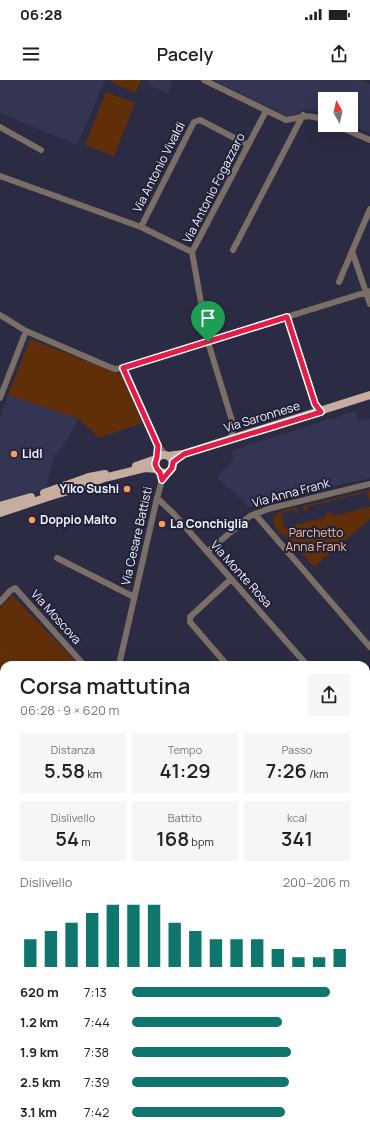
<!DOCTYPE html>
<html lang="it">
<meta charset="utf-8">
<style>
body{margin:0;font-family:Manrope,sans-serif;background:#f6f6f6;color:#222;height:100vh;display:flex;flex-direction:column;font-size:15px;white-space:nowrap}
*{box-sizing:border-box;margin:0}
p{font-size:13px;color:#767676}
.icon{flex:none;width:22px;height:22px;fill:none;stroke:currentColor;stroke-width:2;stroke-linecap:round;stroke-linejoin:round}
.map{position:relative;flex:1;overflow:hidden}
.panel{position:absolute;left:0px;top:581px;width:370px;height:474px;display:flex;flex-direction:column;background:#fff;border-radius:12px 12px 0 0;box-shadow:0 4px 16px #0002}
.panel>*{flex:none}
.needle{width:26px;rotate:352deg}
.tools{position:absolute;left:318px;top:12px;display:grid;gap:8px}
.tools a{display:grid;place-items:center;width:40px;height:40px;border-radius:0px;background:#fff;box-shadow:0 4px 16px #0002;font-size:20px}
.pin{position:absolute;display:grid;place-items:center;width:34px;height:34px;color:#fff;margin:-41px -17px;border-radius:50% 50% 50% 0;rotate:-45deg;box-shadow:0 0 4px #0007}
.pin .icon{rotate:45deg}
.round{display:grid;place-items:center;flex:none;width:42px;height:42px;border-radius:0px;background:#f6f6f6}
.head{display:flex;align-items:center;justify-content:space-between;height:68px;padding:0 20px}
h1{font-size:22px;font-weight:600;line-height:30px}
.figures{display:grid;grid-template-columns:repeat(3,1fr);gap:6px;height:68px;padding:4px 20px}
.figures div{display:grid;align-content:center;border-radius:0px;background:#f6f6f6;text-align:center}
.figures b{font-size:20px;font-weight:600}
.figures small{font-size:11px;font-weight:400}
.figures p{font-size:11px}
.chart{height:112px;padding:8px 20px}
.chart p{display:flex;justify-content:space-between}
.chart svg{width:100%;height:72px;margin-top:4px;stroke:#0f766e;stroke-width:6}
ul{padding:0 20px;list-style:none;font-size:13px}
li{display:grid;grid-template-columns:64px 48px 1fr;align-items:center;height:30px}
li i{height:10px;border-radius:5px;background:#0f766e}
.status{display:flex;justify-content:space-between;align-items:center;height:28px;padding:0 20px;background:#fff;direction:ltr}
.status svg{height:11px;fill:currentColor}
header{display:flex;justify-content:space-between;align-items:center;height:52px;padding:0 20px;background:#fff;font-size:18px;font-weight:600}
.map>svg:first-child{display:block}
.built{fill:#333552}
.green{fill:#602f09}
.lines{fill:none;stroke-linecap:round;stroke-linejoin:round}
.minor{stroke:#7a6e67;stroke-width:6}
.major{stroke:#c6ad9f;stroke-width:8}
.route-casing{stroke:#fff;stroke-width:8}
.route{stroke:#e11d48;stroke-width:5}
.poi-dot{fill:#fe9b59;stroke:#212239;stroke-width:1.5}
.labels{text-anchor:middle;stroke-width:4;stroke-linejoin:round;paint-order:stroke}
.street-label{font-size:12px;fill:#f1f3ff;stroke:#212239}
.poi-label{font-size:12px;font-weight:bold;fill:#f1f3ff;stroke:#212239;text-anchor:start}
.park-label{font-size:12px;fill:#fcbf99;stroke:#212239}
</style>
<div class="status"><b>06:28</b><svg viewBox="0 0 49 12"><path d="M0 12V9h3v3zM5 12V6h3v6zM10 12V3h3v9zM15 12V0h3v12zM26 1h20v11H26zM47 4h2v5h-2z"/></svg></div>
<header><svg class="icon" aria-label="menu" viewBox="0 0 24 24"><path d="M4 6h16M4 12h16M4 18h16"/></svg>Pacely<svg class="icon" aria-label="share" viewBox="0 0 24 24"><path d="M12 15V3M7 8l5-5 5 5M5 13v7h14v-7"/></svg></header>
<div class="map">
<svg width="370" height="1055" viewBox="0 0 370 1055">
<rect width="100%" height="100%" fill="#2b2c43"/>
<!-- built -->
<path class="built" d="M 0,0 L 105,0 L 77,65 L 0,33 Z
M 147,0 L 172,0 L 169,14 L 150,6 Z
M 213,0 L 361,0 L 370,4 L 370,53 L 350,45 L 351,45 L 351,19 L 325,19 L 325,35 L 306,29 L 289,37 Z
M 8,315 L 79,339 L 57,375 L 54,375 L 46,408 L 0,423 L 0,337 Z
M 355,331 L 359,342 L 370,338 L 370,398 L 264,422 L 248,428 L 242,420 L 217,398 L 234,378 L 231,371 Z"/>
<!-- green -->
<path class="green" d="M 112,0 L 141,0 L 136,13 L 111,2 Z
M 106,12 L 135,23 L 114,76 L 85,65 Z
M 30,259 L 122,295 L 142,343 L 99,358 L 79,339 L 8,315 Z
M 370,410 L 370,422 L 367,412 L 307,427 L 307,431 L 305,432 L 303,426 Z
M 297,427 L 299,433 L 296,434 L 295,430 L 281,433 L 284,448 L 326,437 L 326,433 L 331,432 L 332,436 L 370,427 L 370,439 L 314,487 L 284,454 L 281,455 C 264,434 277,432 297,427 Z
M 12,515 L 79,585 L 4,585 L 4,706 L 0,706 L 0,528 Z
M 0,814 L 4,819 L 4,893 L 0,889 Z"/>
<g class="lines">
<!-- minor -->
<path class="minor" d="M 204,0 L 286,40 C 304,37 308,33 325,41
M 335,45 L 370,60
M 0,47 L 41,70
M 0,96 L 141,147 L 192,172
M 141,147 L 194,42 L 200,40 L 248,65
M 233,170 L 303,35
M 352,171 L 370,224
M 339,202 L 370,129
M 0,235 L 26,251 L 107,286 L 115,289 L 123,288 L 370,211
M 287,237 L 315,324 L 321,331
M 123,288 L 158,366
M 0,318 L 26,251
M 229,360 L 232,354 L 233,344 L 208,262 L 192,172 L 266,31
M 157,377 L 158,366 L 166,375
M 157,418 L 173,433 L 307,585
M 255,434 L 370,567
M 207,472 L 250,436 L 268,429 L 370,404
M 57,478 L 134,517
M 0,522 L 10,511 L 15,508 L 84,585
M 119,585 L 157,418 L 162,400 L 168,391
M 227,585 L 190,542 L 190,537 L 231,499
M 366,605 L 370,601
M 366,652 L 370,657
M 0,717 L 4,722
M 366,754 L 370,750
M 0,800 L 4,805
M 0,896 L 4,900
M 366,913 L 370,918
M 0,920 L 4,917
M 0,981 L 4,986
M 366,1044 L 370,1039
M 61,1051 L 65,1055
M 139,1051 L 143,1055
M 202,1051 L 206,1055
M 301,1051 L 304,1055
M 15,1055 L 20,1051
M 166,1055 L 170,1051
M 357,1055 L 361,1051"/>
<!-- major -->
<path class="major" d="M155 384a9 9 0 1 1 18 0a9 9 0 1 1-18 0Z
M 168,376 L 183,374 L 370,315
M 136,386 L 156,379
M 44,413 L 89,397 L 105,394
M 0,426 L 31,417
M 0,433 L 48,417 L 78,408 L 104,398 L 145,388 L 157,389"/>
</g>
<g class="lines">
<defs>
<path id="route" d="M 287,237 L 315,324 L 321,332 L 184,374 L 173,382 L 172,388 L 162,400 L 160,392 L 157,389 L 155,384 L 157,377 L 158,366 L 123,288 Z"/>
</defs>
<!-- route casing -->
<use href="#route" class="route-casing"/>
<!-- route -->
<use href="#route" class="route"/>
</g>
<!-- markers -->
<g class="poi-dot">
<circle cx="14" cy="374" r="4"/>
<circle cx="127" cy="409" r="4"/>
<circle cx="32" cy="440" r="4"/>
<circle cx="162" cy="444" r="4"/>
</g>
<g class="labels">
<!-- street labels -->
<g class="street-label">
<text transform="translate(159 87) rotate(-63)" y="4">Via Antonio Vivaldi</text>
<text transform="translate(214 108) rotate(-63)" y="4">Via Antonio Fogazzaro</text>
<text transform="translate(262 337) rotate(-17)" y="4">Via Saronnese</text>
<text transform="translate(291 413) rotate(-15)" y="4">Via Anna Frank</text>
<text transform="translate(137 456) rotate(-77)" y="4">Via Cesare Battisti</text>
<text transform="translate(241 494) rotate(48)" y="4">Via Monte Rosa</text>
<text transform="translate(56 537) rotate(48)" y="4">Via Moscova</text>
</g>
<!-- poi labels -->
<g class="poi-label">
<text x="22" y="378">Lidl</text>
<text x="119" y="413" text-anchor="end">Yiko Sushi</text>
<text x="40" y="444">Doppio Malto</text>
<text x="170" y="448">La Conchiglia</text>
</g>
<!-- park labels -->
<g class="park-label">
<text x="316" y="457">Parchetto<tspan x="316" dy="14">Anna Frank</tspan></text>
</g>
</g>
</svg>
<div class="tools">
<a><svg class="needle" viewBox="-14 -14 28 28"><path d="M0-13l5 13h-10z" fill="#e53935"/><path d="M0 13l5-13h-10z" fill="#767676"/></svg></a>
</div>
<div class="pin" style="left:208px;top:262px;background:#1e9e55"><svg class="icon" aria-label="arrive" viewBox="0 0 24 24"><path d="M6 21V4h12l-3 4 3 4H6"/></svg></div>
<section class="panel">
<div class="head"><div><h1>Corsa mattutina</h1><p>06:28 · 9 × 620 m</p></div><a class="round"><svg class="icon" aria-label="share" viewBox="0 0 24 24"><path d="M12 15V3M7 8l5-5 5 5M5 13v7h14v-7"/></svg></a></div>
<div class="figures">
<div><p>Distanza</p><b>5.58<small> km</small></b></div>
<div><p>Tempo</p><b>41:29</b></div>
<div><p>Passo</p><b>7:26<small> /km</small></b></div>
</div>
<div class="figures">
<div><p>Dislivello</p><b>54<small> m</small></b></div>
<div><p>Battito</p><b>168<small> bpm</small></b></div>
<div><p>kcal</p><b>341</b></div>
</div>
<div class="chart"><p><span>Dislivello</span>200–206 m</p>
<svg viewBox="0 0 160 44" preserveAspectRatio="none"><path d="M5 44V27M15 44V22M25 44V17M35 44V11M45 44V6M55 44V6M65 44V6M75 44V17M85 44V22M95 44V27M105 44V27M115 44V27M125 44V33M135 44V38M145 44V38M155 44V33"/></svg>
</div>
<ul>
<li><b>620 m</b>7:13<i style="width:91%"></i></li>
<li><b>1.2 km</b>7:44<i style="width:69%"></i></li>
<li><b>1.9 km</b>7:38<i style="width:73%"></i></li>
<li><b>2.5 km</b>7:39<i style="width:72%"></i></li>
<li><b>3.1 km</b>7:42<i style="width:70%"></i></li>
</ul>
</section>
</div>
